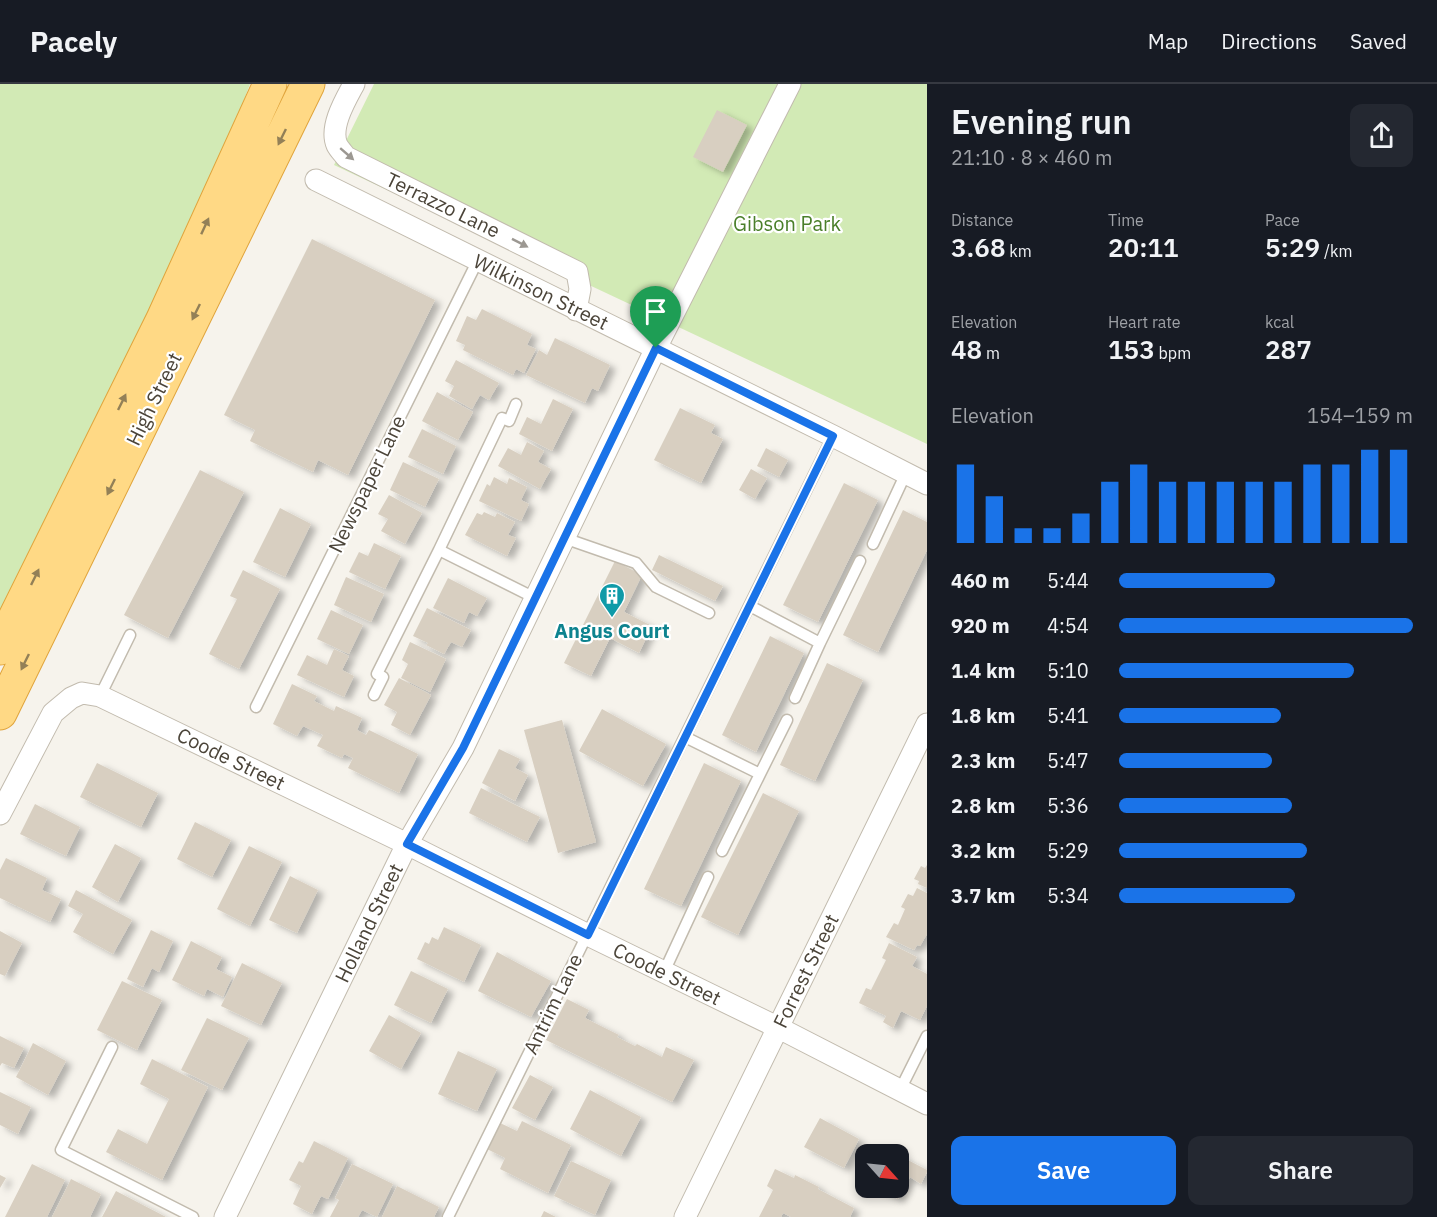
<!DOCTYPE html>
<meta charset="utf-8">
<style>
body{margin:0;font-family:"IBM Plex Sans",sans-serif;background:#242831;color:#f1f3f6;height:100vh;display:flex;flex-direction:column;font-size:22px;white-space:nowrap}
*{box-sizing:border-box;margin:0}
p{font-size:20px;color:#9ea1a6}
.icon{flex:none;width:33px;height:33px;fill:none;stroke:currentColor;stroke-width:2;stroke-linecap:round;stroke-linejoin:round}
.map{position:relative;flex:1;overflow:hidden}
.drawer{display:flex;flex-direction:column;background:#171b24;width:510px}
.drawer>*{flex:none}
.needle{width:39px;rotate:117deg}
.buttons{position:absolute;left:855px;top:1060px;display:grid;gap:12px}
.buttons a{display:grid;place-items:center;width:54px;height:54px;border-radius:12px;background:#171b24;box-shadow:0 3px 9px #0003;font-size:30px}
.pin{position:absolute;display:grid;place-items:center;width:51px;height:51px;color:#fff;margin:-62px -26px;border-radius:50% 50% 50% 0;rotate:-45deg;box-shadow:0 0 6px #0007}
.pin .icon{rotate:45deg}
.round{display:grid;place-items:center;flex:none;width:63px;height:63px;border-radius:12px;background:#242831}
.summary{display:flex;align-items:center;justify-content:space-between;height:102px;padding:0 24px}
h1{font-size:33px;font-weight:600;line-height:45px}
.metrics{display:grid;grid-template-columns:repeat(3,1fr);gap:9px;height:102px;padding:6px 24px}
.metrics div{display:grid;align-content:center}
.metrics b{font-size:26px;font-weight:600}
.metrics small{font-size:16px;font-weight:400}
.metrics p{font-size:16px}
.chart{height:168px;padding:12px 24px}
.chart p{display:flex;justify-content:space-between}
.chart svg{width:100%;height:108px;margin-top:6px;stroke:#1a73e8;stroke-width:6}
.action{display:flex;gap:12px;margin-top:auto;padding:12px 24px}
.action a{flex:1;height:69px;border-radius:12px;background:#1a73e8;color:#fff;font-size:24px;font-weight:600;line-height:69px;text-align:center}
.action a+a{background:#242831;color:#f1f3f6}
ul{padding:0 24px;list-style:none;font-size:20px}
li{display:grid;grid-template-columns:96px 72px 1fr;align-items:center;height:45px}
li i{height:15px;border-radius:8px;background:#1a73e8}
header{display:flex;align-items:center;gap:36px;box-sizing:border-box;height:84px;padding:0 30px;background:#171b24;border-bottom:2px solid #363941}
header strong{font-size:28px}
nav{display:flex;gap:33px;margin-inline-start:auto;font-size:21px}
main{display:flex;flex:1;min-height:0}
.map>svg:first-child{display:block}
.green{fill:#d2eab5}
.building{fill:#d8cfc1;filter:url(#shadow)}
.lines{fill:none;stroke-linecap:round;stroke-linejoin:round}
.service-casing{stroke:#c2bbae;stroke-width:13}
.minor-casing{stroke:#c2bbae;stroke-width:23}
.trunk-casing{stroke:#e0a43c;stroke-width:35}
.service{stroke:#fff;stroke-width:10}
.minor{stroke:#fff;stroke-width:21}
.trunk{stroke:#ffd985;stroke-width:33}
.oneway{fill:#938057}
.oneway2{fill:#9c9892}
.route-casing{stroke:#fff;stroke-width:12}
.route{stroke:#1a73e8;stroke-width:8}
.labels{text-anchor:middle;stroke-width:4.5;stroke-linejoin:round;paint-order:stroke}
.street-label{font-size:20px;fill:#4b4439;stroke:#fff}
.park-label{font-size:20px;fill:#4a7f2a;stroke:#fff}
.culture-label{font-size:20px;font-weight:bold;fill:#0d838f;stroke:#fff}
</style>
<header>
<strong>Pacely</strong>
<nav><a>Map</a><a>Directions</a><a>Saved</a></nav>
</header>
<main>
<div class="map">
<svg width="927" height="1133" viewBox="0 0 927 1133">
<defs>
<filter id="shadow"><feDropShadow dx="6" dy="4" stdDeviation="3" flood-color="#0004"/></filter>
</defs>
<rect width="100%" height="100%" fill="#f6f3ec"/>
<!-- green -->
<path class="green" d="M 0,0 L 250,0 L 220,80 L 0,539 Z
M 374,0 L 927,0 L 927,360 L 334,81 Z"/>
<!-- building -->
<path class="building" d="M 717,26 L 747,41 L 723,88 L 693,73 Z
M 312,155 L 435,216 L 348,391 L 318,376 L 313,388 L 250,357 L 255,346 L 224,331 Z
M 482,225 L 532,250 L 527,261 L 536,265 L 524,289 L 516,285 L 513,291 L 463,266 L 465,261 L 456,257 L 467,232 L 476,236 Z
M 555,254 L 610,281 L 598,307 L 592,304 L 585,319 L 526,291 L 539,266 L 547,271 Z
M 456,276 L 499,299 L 489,316 L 480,311 L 472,325 L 449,312 L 454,302 L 445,297 Z
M 437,308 L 473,328 L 458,356 L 422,337 Z
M 553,315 L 573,325 L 552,367 L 519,350 L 527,333 L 541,340 Z
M 680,324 L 715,341 L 711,349 L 723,355 L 701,399 L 654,376 Z
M 422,345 L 456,362 L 443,390 L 408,373 Z
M 527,358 L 544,367 L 538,378 L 551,385 L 540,405 L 498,382 L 508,364 L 521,371 Z
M 766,364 L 788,376 L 779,393 L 757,382 Z
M 403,378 L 439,395 L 425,423 L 390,406 Z
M 751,385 L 767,394 L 755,415 L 739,406 Z
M 200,386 L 244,408 L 168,554 L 124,531 Z
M 494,393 L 507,400 L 509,394 L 527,403 L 521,416 L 529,420 L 521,437 L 479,417 L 487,400 L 490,402 Z
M 844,399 L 878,416 L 818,538 L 783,521 Z
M 389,411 L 422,429 L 405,460 L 381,447 L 388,435 L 378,430 Z
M 280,424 L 311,440 L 285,493 L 253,478 Z
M 903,426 L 927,438 L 927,466 L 878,568 L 843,551 Z
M 484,428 L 495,433 L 497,429 L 515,438 L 508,451 L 516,454 L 507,472 L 465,451 L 477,429 L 482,431 Z
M 374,459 L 401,472 L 385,505 L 349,488 L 359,468 L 368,472 Z
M 659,471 L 723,502 L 715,517 L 652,486 Z
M 615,477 L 642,491 L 624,528 L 652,542 L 639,569 L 610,554 L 591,592 L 564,579 Z
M 243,486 L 280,505 L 239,585 L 209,570 L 237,515 L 230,512 Z
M 346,493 L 384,510 L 371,538 L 334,521 Z
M 448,494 L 487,514 L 477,532 L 469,528 L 464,539 L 433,524 Z
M 427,524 L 471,546 L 462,563 L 451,558 L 444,570 L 426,561 L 428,559 L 413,552 Z
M 331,526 L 363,541 L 349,570 L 317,555 Z
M 770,552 L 804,569 L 756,668 L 722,651 Z
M 410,558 L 446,575 L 430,608 L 401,594 L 408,580 L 402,576 Z
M 334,565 L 349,572 L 342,586 L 354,592 L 344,613 L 297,591 L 307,571 L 327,581 Z
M 827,579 L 863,596 L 815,697 L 780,681 Z
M 399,594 L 431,611 L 410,651 L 391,641 L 397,628 L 384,621 Z
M 292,600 L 317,612 L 314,617 L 334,627 L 336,622 L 362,634 L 357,646 L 366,651 L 369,646 L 418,670 L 399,709 L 348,684 L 353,674 L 344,670 L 342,674 L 317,662 L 323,651 L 303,642 L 297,652 L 273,640 Z
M 602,625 L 666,660 L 643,702 L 579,667 Z
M 562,636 L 596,758 L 558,769 L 524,646 Z
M 499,665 L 520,675 L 515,684 L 528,691 L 515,717 L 482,699 Z
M 97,679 L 158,709 L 141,743 L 80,713 Z
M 704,679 L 741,697 L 681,822 L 644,805 Z
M 481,704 L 540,733 L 527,758 L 469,729 Z
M 763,709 L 799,727 L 738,851 L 701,833 Z
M 35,720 L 80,743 L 66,772 L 20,750 Z
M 195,738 L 231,756 L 212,793 L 177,775 Z
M 115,760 L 141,774 L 118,818 L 92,803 Z
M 249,762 L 282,778 L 250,842 L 217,825 Z
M 6,774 L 47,794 L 42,806 L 61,815 L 50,838 L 0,814 L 0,786 Z
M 927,781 L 927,804 L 918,800 L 919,797 L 914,795 L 921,782 L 925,784 Z
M 290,792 L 318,806 L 297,849 L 269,836 Z
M 917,804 L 927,809 L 927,850 L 920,862 L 917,861 L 914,866 L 886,853 L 894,839 L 898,841 L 905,825 L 901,823 L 908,810 L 913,812 Z
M 76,806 L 132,836 L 113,870 L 73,848 L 83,830 L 68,822 Z
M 444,843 L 481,861 L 464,898 L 417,875 L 425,858 L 429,860 L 432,853 L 438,856 Z
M 151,846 L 173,857 L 159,888 L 152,884 L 143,903 L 127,895 Z
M 0,847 L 22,859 L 5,892 L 0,890 Z
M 191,857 L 222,873 L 216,885 L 232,893 L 223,913 L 207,905 L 204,912 L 172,896 Z
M 889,859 L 917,873 L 912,882 L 927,890 L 927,922 L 920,936 L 901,927 L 893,944 L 883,938 L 886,932 L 859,919 L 866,904 L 871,906 L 886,876 L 882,874 Z
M 497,868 L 551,897 L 531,933 L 478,907 Z
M 242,879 L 282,899 L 261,941 L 221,922 Z
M 411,887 L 448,905 L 431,939 L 394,921 Z
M 122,897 L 162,916 L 137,966 L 97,946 Z
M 567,915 L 589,926 L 585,934 L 619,951 L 617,953 L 635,962 L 637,960 L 662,973 L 666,963 L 694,976 L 672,1018 L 546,956 Z
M 389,931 L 421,949 L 401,985 L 369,967 Z
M 207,934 L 249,954 L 222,1006 L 181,986 Z
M 0,952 L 24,964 L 14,984 L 2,979 L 0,982 Z
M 33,959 L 66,977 L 48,1011 L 16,993 Z
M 458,967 L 497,985 L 477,1027 L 438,1010 Z
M 152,975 L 208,1003 L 162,1096 L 106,1068 L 118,1045 L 147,1060 L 169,1015 L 140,1000 Z
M 530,991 L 553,1003 L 535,1036 L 512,1024 Z
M 590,1006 L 641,1033 L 621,1072 L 570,1045 Z
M 0,1008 L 31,1023 L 18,1050 L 0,1041 Z
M 820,1034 L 859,1055 L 844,1084 L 804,1063 Z
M 522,1037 L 571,1061 L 548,1109 L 500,1085 L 505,1074 L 487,1065 L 500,1039 L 517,1047 Z
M 314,1057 L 348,1074 L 328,1115 L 321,1112 L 312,1130 L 293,1120 L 301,1102 L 289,1096 L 299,1077 L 303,1079 Z
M 888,1066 L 898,1071 L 885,1071 Z
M 898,1071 L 927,1086 L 927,1088 L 921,1100 L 910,1093 L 898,1115 L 876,1104 L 898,1104 Z
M 571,1077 L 611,1096 L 595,1131 L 554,1112 Z
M 32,1080 L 65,1096 L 47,1133 L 5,1133 Z
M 352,1080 L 393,1100 L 377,1133 L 362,1126 L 358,1133 L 330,1133 L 339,1116 L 335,1114 Z
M 775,1085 L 794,1094 L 795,1091 L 819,1103 L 818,1105 L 854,1124 L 850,1133 L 791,1133 L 783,1129 L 781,1133 L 759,1133 L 773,1106 L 767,1102 Z
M 0,1091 L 6,1094 L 0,1104 Z
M 71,1095 L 101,1110 L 90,1133 L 52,1133 Z
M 397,1102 L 439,1123 L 434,1133 L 382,1133 Z
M 116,1107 L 166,1133 L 102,1133 Z
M 544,1127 L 556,1133 L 541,1133 Z"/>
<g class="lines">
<defs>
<path id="service" d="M 564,454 L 636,479 L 656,503 L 709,529
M 873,460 L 906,389
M 439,466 L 502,334 L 509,337 L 516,320
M 750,522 L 820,559 L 795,614
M 820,559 L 860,477
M 374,611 L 383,593 L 377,590 L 439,466 L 535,514
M 100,612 L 130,551
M 256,623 L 478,176
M 685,653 L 760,690 L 722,767
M 760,690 L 787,636
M 664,888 L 708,793
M 112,963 L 61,1066 L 193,1133
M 900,1006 L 927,952
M 448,1133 L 833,352"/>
<path id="minor" d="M 354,0 C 346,15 329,43 337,61 C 339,65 343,69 346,73 L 577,188 L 580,205 L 576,226
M 316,96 L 833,352 L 927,400
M 0,730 L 53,629 L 71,614 L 82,609 L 100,612 L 407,760 L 588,851 L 779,944 L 927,1020
M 225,1133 L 407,760 L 463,664 L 656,264 L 790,0
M 685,1133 L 927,640"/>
<path id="trunk" d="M 0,564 L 163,235 L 270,0
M 0,629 L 308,0"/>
</defs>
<!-- service casing -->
<use href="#service" class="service-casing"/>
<!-- minor casing -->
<use href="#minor" class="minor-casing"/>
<!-- trunk casing -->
<use href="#trunk" class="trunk-casing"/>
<!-- service -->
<use href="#service" class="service"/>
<!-- minor -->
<use href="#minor" class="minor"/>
<!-- trunk -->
<use href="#trunk" class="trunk"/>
</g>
<!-- one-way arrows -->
<defs><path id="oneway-solid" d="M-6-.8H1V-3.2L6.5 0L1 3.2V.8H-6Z" transform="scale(1.5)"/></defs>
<g class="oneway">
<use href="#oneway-solid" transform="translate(282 53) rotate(116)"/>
<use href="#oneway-solid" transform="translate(205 142) rotate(-65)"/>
<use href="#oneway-solid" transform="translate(196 228) rotate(116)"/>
<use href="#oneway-solid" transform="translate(122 318) rotate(-64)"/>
<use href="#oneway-solid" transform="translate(111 403) rotate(116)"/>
<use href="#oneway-solid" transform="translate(35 493) rotate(-64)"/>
<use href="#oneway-solid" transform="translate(25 578) rotate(116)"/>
</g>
<g class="oneway2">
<use href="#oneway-solid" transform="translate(347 70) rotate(41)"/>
<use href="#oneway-solid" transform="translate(520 159) rotate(27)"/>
</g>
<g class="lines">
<defs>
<path id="route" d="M 656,264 L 833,352 L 588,851 L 407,760 L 463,664 Z"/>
</defs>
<!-- route casing -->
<use href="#route" class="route-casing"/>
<!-- route -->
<use href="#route" class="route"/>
</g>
<!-- icons -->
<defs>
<symbol id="building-pin" viewBox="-11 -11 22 30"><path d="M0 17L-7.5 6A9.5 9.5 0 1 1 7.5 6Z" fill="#0f9aa8" stroke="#fff"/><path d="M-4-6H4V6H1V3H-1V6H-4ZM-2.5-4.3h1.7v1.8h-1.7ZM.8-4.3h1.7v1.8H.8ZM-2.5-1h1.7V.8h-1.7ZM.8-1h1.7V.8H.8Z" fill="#fff"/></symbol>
</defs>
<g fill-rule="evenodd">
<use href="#building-pin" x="597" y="497" width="30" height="40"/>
</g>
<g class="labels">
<!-- street labels -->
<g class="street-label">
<text transform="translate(443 121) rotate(26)" y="7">Terrazzo Lane</text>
<text transform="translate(541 208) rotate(26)" y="7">Wilkinson Street</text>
<text transform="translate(154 315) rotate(-64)" y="7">High Street</text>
<text transform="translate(367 400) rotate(-64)" y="7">Newspaper Lane</text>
<text transform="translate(231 675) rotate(26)" y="7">Coode Street</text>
<text transform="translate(369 839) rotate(-64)" y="7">Holland Street</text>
<text transform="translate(806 887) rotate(-64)" y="7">Forrest Street</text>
<text transform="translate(667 890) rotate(26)" y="7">Coode Street</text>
<text transform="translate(553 920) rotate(-64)" y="7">Antrim Lane</text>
</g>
<!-- park labels -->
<g class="park-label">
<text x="787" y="147">Gibson Park</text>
</g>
<!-- culture labels -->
<g class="culture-label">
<text x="612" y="554">Angus Court</text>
</g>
</g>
</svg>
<div class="buttons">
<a><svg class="needle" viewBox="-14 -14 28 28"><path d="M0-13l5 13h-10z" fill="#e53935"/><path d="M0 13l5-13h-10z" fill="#9ea1a6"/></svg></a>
</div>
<div class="pin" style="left:656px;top:264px;background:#1e9e55"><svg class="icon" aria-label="arrive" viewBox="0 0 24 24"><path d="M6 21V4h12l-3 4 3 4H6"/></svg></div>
</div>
<section class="drawer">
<div class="summary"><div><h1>Evening run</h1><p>21:10 · 8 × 460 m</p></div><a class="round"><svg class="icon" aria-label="share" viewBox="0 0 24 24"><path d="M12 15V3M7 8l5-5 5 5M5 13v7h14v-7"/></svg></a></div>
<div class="metrics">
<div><p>Distance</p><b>3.68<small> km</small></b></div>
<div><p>Time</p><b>20:11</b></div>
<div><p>Pace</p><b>5:29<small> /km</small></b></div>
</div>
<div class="metrics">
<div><p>Elevation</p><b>48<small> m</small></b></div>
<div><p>Heart rate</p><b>153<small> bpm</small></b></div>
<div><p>kcal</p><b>287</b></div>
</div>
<div class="chart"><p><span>Elevation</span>154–159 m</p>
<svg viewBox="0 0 160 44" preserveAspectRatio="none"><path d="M5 44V12M15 44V25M25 44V38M35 44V38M45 44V32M55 44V19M65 44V12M75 44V19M85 44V19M95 44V19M105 44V19M115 44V19M125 44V12M135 44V12M145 44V6M155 44V6"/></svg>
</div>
<ul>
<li><b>460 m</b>5:44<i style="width:53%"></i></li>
<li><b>920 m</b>4:54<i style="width:100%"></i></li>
<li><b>1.4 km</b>5:10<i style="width:80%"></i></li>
<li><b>1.8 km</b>5:41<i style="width:55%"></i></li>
<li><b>2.3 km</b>5:47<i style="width:52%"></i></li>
<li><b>2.8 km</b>5:36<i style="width:59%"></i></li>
<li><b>3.2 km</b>5:29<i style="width:64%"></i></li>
<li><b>3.7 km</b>5:34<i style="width:60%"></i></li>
</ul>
<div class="action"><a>Save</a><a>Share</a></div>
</section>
</main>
